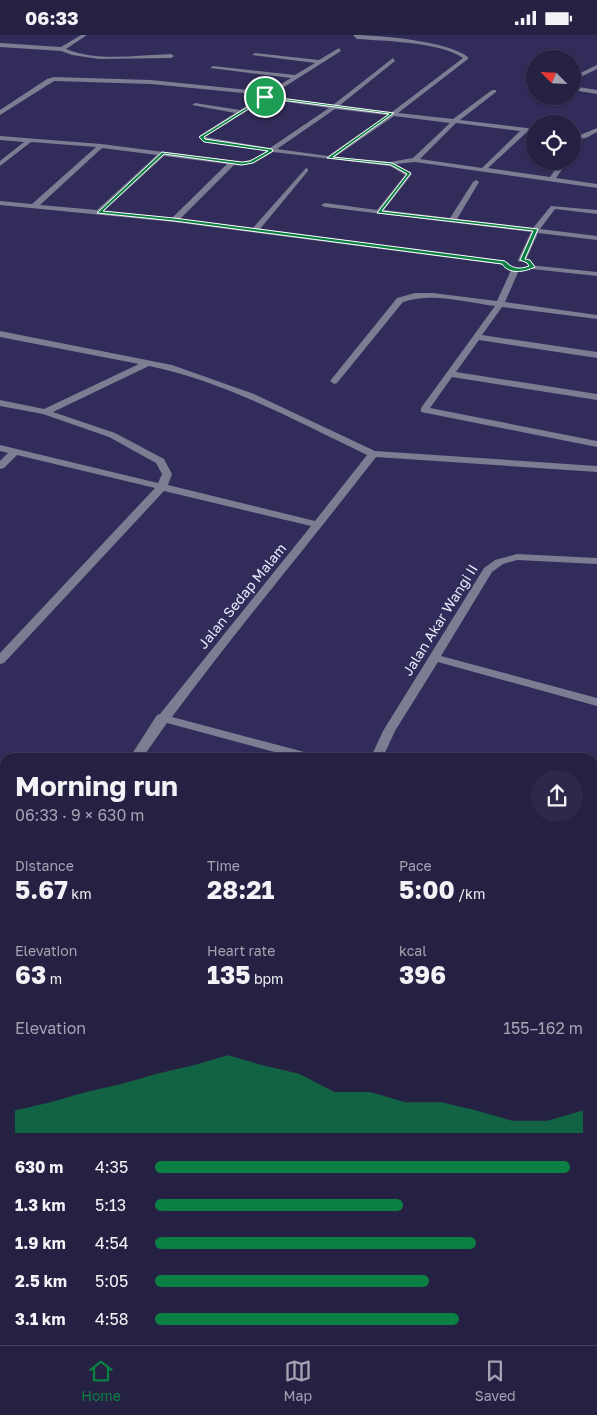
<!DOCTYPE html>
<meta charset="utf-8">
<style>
body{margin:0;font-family:"Golos Text",sans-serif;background:#2d294a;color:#f1f3f6;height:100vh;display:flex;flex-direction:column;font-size:19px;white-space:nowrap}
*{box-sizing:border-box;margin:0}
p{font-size:16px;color:#a3a3b2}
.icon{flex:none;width:28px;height:28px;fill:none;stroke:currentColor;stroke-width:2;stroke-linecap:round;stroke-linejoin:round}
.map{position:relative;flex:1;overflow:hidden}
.drawer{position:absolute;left:0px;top:718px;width:598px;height:592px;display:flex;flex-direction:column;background:#252143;border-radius:15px 15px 0 0;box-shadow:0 1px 4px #0004,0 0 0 1px #423e5c}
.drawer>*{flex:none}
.needle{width:32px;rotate:294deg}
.fabs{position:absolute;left:526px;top:15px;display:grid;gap:10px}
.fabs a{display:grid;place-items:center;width:55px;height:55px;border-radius:50%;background:#252143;box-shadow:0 1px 4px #0004,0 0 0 1px #423e5c;font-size:25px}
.pin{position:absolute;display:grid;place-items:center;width:42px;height:42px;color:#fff;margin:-21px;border:2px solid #fff;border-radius:50%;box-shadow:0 1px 5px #0007}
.round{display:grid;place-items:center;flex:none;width:52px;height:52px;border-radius:26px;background:#2d294a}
.overview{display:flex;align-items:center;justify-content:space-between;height:85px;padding:0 15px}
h1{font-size:28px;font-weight:700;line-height:38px}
.stats{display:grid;grid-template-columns:repeat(3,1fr);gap:8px;height:85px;padding:5px 15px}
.stats div{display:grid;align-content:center}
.stats b{font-size:25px;font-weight:700}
.stats small{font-size:14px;font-weight:400}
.stats p{font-size:14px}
.chart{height:140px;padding:10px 15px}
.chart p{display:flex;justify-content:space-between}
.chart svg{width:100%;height:90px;margin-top:5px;fill:#0b8043;opacity:.7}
ul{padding:0 15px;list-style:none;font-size:16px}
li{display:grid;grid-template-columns:80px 60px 1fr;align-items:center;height:38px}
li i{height:12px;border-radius:6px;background:#0b8043}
.status{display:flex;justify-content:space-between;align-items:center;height:35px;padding:0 25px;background:#252143;direction:ltr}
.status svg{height:14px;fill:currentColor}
.menu{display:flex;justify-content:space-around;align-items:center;height:70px;border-top:1px solid #423e5c;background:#252143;font-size:14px;color:#a3a3b2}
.menu a{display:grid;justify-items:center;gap:2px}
.menu .current{color:#0b8043}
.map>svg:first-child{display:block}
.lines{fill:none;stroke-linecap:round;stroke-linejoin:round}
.minor{fill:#7c7c93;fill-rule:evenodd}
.route{fill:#0b8043;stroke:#fff;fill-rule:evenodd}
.labels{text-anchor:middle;stroke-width:4;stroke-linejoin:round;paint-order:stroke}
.street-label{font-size:14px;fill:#eaebfc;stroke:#312c59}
</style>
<div class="status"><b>06:33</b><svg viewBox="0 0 49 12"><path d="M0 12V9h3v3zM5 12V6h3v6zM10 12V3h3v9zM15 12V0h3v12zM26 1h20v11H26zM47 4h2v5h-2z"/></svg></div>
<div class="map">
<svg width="597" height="1310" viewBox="0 0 597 1310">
<rect width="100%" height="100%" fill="#312c59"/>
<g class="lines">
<!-- minor -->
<path class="minor" d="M 81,0 L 87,0 L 66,14 C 98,27 137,20 171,19 L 174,21 L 171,23 L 99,24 L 72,20 L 61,16 L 0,12 L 0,8 L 61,12 Z
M 353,0 C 380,0 447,6 468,22 L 468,24 L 398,78 L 453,84 L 492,55 L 496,55 L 496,57 L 460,85 L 535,94 L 535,98 L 527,97 L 488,133 L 550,142 L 561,126 L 568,126 L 556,143 L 597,149 L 597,153 L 415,127 L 396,129 L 412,139 L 384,175 L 450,183 L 473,147 L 476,145 L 479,147 L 457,184 L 533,193 L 551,171 L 597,175 L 597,179 L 555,174 L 540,194 L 597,201 L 597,205 L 538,198 L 526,225 L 519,227 L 518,225 L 531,197 L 325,172 L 321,170 L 325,168 L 377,175 L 405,140 L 390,131 L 273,117 C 260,125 249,132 234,130 L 180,184 L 253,193 L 306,133 L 308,134 L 308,136 L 260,194 L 505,226 L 509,228 L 505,230 L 174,187 L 0,170 L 0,166 L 32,169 L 96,112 L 31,107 L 0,131 L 0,126 L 24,107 L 0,105 L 0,101 L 101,109 L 243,127 L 256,123 L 266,116 L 202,106 L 199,101 L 235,78 L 192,70 L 195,68 L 240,75 L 264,60 L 151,49 L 54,46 L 0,80 L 0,75 L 47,44 L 54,42 L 151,45 L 268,57 L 291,43 L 210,33 L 213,31 L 295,40 L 315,28 L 252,20 L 255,18 L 319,25 L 339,13 L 341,16 L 270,61 L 333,70 L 393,23 L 395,26 L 339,71 L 392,77 L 463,23 C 441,7 384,6 357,4 ZM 266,64 L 329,73 L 270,113 L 205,102 ZM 335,74 L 387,80 L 328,121 L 277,114 ZM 394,81 L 450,88 L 413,123 L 390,127 L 335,122 ZM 456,88 L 520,96 L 482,133 L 420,124 ZM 102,113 L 157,120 L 97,175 L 40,170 ZM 164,121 L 227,129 L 172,183 L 104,176 Z
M 597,30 L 597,34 L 572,46 L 572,42 Z
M 572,51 L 597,55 L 597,59 L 572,55 Z
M 597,93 L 597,97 L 586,103 L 572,105 L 573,103 Z
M 529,230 L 597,237 L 597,241 L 532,234 L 528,232 Z
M 512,233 L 519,235 L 505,267 L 597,280 L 597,284 L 502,272 L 482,300 L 597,317 L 597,323 L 479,305 L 456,337 L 597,359 L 597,365 L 452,342 L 430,373 L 597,406 L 597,412 L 421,377 L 421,373 L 495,271 C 465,267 432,257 403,267 L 337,348 L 334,349 L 330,346 L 397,263 L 415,258 L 433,258 L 497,266 Z
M 0,296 L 172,330 L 254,359 L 375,416 L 597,431 L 597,437 L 376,422 C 309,509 238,593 172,682 L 312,719 L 313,722 L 293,722 L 167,688 L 143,722 L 130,722 L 157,680 L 160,679 L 311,491 L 164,456 L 4,628 L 0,629 L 0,618 L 155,453 L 17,420 L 4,433 L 0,434 L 0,426 L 8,418 L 0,416 L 0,410 L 158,448 L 162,439 L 156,428 L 109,402 L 43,379 L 0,371 L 0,365 L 44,374 L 139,329 L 0,302 ZM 149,331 C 224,346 298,387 367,420 L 315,486 L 168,450 L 172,439 L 164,424 L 115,398 L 53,377 Z
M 517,519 L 597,523 L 597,529 L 517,525 L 503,529 L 492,537 L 441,621 L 597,663 L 597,671 L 438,627 L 395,696 L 383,722 L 371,722 L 383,696 L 484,533 L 495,525 Z
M 0,790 L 5,791 L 5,801 L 0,800 Z
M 592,795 L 597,796 L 597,806 L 592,805 Z
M 5,900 L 5,917 L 0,919 L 0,902 Z
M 592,974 L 597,975 L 597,987 L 592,987 Z
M 597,1110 L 597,1141 L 592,1143 L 592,1112 Z
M 35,1305 L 56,1305 L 54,1310 L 33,1310 Z
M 538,1305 L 558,1305 L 557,1310 L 537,1310 Z"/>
</g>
<!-- route -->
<path class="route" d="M 265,61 L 394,78 L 333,122 L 392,128 L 411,138 L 382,176 L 538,194 L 525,224 L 530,225 L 535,232 C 525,237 509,240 502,229 L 174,186 L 97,178 L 162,117 L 242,127 L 250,126 L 268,116 L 204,107 L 199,102 ZM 266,63 L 389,79 L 327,123 L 391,130 L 407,139 L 377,178 L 533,196 L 520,225 L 527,228 L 529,231 C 518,235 512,233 505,226 L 174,183 L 103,176 L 164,119 L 242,130 L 253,128 L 273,116 L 272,114 L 205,104 L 204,102 Z"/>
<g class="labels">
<!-- street labels -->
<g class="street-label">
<text transform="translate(242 561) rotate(-51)" y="5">Jalan Sedap Malam</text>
<text transform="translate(440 585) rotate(-58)" y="5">Jalan Akar Wangi II</text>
</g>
</g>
</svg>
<div class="fabs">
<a><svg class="needle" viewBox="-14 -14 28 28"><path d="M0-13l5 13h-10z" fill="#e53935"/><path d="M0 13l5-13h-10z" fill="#a3a3b2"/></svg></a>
<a><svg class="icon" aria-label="locate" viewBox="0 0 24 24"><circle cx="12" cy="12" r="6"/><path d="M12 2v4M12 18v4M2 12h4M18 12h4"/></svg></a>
</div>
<div class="pin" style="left:265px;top:62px;background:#1e9e55"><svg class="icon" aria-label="arrive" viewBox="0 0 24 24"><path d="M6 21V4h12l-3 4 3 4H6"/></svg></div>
<section class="drawer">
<div class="overview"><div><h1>Morning run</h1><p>06:33 · 9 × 630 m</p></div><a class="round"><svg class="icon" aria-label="share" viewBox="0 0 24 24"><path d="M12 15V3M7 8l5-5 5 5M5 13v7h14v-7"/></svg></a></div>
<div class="stats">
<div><p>Distance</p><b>5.67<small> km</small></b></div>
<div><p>Time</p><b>28:21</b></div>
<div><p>Pace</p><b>5:00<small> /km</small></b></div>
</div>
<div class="stats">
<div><p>Elevation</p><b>63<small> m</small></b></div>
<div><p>Heart rate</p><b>135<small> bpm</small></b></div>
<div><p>kcal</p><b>396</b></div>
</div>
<div class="chart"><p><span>Elevation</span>155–162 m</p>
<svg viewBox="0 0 160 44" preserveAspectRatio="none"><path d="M0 44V33L10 29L20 24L30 20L40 15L50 11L60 6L70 11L80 15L90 24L100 24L110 29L120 29L130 33L140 38L150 38L160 33V44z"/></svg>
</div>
<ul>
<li><b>630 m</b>4:35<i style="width:97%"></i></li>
<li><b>1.3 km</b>5:13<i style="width:58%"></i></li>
<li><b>1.9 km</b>4:54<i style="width:75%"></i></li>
<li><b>2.5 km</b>5:05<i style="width:64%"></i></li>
<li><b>3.1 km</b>4:58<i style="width:71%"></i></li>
</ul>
</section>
</div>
<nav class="menu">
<a class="current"><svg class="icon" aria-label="home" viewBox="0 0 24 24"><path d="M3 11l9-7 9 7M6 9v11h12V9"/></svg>Home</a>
<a><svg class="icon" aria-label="map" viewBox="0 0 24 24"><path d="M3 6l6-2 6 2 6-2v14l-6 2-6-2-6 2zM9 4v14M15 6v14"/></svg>Map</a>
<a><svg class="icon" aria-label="saved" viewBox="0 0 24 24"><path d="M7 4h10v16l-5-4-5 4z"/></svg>Saved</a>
</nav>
